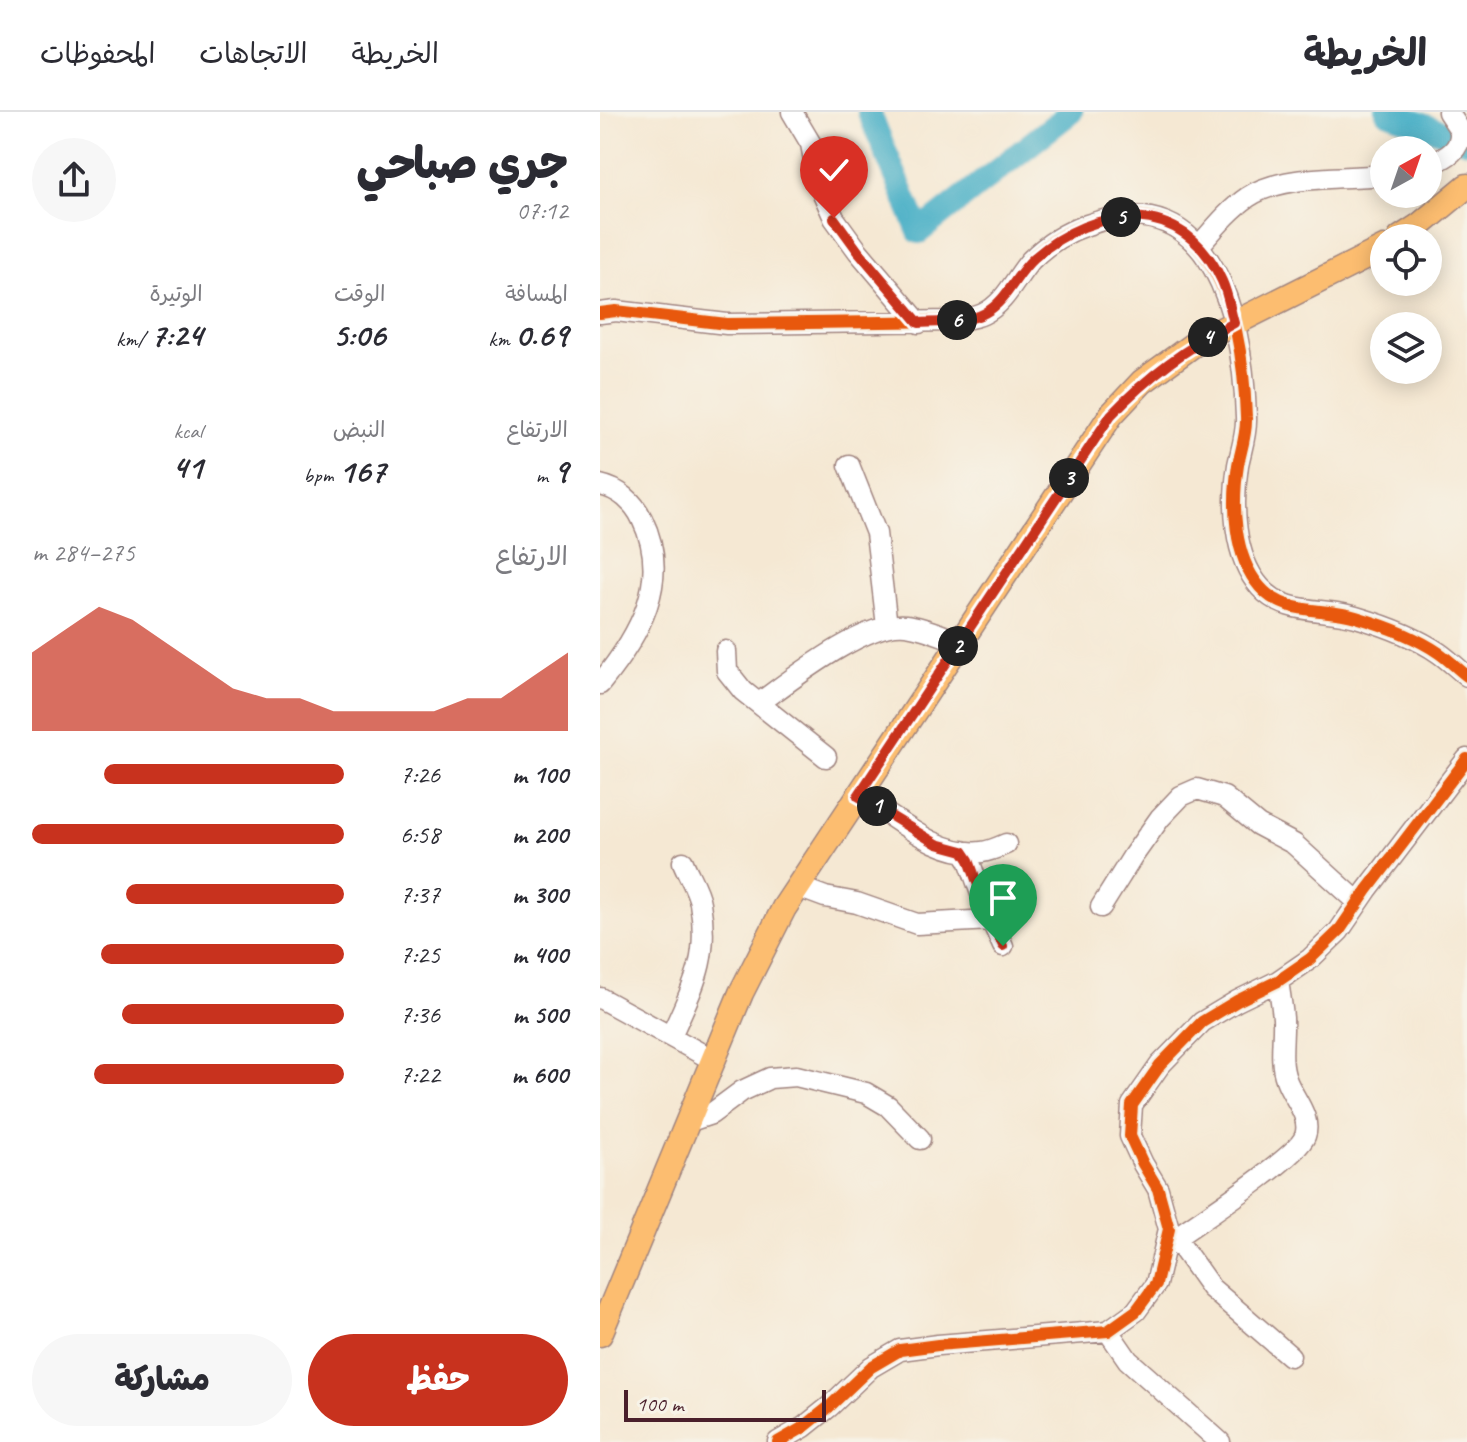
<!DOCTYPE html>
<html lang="ar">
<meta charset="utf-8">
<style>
body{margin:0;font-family:Caveat,"Playpen Sans Arabic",sans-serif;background:#f7f7f7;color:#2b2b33;direction:rtl;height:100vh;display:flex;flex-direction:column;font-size:30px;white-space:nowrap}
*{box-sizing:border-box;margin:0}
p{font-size:26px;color:#7c7c81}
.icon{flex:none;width:44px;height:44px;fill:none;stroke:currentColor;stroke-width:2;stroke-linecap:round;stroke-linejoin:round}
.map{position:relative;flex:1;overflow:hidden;direction:ltr}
.details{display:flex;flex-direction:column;background:#fff;width:600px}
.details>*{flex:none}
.needle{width:52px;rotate:40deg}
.fabs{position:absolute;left:770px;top:24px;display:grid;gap:16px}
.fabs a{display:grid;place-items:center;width:72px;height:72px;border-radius:50%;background:#fff;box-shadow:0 4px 20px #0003;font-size:40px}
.scale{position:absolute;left:24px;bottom:20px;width:202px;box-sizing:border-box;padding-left:8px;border:4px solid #4a1f2b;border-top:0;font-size:22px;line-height:28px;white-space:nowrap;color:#4a1f2b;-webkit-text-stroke:6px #f7f3e8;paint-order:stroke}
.pin{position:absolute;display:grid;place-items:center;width:68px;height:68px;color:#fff;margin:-82px -34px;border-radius:50% 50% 50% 0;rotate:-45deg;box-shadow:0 0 8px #0007}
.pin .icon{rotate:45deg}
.km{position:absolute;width:40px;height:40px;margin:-20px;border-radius:50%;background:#222;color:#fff;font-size:22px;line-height:40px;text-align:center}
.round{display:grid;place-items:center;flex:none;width:84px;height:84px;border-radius:42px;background:#f7f7f7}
.overview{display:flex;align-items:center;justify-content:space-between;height:136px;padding:0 32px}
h1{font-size:44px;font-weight:800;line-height:60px}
.figures{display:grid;grid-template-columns:repeat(3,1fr);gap:12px;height:136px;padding:8px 32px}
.figures div{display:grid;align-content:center}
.figures b{font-size:34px;font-weight:800}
.figures small{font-size:22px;font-weight:400}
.figures p{font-size:22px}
.chart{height:224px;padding:16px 32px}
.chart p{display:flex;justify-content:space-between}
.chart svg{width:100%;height:144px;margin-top:8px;fill:#c8321e;opacity:.7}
.cta{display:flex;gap:16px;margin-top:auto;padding:16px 32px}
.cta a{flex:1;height:92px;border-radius:48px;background:#c8321e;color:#fff;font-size:32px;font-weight:800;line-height:92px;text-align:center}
.cta a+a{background:#f7f7f7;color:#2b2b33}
ul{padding:0 32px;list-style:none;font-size:26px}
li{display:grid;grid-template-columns:128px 96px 1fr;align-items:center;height:60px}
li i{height:20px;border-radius:10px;background:#c8321e}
header{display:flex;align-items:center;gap:48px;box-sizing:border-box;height:112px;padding:0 40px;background:#fff;border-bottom:2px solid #e1e1e2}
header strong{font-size:38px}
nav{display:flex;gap:44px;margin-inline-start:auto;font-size:28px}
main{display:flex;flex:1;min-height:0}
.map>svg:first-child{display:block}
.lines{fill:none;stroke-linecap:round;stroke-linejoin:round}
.river{stroke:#47afc6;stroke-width:24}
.minor-casing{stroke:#a0847f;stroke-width:23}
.major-casing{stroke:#a0847f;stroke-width:27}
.minor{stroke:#fff;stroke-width:20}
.major{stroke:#fcbd6f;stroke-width:24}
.cycleway-casing{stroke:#f7f3e8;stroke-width:17}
.cycleway{stroke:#e8590c;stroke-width:12}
.route-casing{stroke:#fff;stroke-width:16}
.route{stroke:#c8321e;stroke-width:10}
</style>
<header>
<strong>الخريطة</strong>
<nav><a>الخريطة</a><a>الاتجاهات</a><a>المحفوظات</a></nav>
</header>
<main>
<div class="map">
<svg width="867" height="1330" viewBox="0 0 867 1330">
<rect width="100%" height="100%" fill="#f7f3e8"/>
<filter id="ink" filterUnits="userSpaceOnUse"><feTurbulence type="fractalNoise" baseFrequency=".0125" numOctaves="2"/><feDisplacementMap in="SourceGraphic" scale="16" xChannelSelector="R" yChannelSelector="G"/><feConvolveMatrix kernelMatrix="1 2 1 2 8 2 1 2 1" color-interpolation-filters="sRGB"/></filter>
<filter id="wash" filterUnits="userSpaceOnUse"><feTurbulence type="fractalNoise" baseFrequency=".006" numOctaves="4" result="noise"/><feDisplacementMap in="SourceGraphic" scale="32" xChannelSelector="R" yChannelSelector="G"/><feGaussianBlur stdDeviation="1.8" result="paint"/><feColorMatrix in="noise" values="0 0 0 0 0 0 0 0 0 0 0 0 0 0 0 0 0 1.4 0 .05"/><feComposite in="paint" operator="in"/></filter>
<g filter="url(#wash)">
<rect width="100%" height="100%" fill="#f5e8d3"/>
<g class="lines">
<!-- river -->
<path class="river" d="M 269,0 L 319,120 L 471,0
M 787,0 L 867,29"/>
</g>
</g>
<g filter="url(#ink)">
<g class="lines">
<defs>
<path id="minor" d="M 192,0 L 211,32 L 218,70 L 234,106 L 258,139 L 319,211
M 828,54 C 845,46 862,39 860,18 L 848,0
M 599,134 C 614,117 629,98 648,85 C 682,62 744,67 784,63
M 0,201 L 16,199 L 127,212 L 354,209 C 363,207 375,206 383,202 C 406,191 415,166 431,148 C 446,133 466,120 487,113 C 616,67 643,212 646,305 C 647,321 641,338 638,353 C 632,392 633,444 660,475 C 685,504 723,495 756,505 C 783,513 816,525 839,541 C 849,548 858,557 867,564
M 249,353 L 276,421 L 287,514
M 0,373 C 19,377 34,390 42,407 C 72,468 39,524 0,572
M 126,539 L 127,559 L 143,579 L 226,645
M 159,591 C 191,568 267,508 306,513 C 324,515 343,524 360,530
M 258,684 C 296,704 336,745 382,740 C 390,739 399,735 406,732
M 363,739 L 369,748 L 386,796 L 403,834
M 198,775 L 225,785 L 257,791 L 317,812 L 391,808
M 501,795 L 533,744 L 560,706 L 581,684 L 597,677 L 624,685 L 658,713 L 694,732 L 758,790
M 0,886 L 113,948
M 71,924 C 93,874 110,848 100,791 C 98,778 88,763 83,750
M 87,1010 L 111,1002 L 142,979 L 170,966 L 196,964 L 266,981 L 288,994 L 320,1027
M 569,1117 L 611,1176 L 690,1244
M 575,1126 C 599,1109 698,1045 705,1024 C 712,1004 692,985 686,967 C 679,948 684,926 683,906 C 682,894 680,882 678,869
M 508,1219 L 528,1248 L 620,1330
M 178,1330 L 204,1315 L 229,1295 L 271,1255 L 300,1238 L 338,1233 L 508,1219 L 536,1199 L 556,1172 L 569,1117 L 558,1077 L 543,1052 L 530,1024 L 532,993 L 560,953 L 602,910 L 637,889 L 678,869 L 710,847 L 739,819 L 767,778 L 867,647"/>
<path id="major" d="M 800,126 L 820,113 L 867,74
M 0,1222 L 141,881 L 184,796 L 511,303 L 542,270 L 597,230 L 784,136"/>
</defs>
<!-- minor casing -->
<use href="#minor" class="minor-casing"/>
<!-- major casing -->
<use href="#major" class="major-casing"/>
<!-- minor -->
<use href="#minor" class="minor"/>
<!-- major -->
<use href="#major" class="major"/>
<defs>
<path id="cycleway" d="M 0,201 L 16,199 L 127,212 L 354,209 C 363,207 375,206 383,202 C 406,191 415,166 431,148 C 446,133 466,120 487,113 C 616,67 643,212 646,305 C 647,321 641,338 638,353 C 632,392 633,444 660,475 C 685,504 723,495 756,505 C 783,513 816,525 839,541 C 849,548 858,557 867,564
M 178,1330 L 204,1315 L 229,1295 L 271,1255 L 300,1238 L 338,1233 L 508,1219 L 536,1199 L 556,1172 L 569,1117 L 558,1077 L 543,1052 L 530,1024 L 532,993 L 560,953 L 602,910 L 637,889 L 678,869 L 710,847 L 739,819 L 767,778 L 867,647"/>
</defs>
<!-- cycleway casing -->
<use href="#cycleway" class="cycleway-casing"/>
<!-- cycleway -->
<use href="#cycleway" class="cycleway"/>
</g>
</g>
<g class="lines" filter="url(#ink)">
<defs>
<path id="route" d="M 234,106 L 258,139 L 319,211 C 339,210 367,211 385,201 C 408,188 415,163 434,146 C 495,92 584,84 622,169 C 628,182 630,197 634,211 C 585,237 549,263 511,303 L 258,684 L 337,732 L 363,739 L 369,748 L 386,796 L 403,834"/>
</defs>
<!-- route casing -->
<use href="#route" class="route-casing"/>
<!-- route -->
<use href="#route" class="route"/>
</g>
</svg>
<div class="fabs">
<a><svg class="needle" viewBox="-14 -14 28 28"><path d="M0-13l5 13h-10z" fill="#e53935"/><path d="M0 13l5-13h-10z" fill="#7c7c81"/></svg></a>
<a><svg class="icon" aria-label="locate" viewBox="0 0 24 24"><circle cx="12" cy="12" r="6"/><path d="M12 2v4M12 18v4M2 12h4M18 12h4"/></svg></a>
<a><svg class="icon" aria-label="layers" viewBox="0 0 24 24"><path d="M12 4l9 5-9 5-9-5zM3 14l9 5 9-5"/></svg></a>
</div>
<div class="scale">100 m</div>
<div class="pin" style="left:403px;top:834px;background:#1e9e55"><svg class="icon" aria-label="arrive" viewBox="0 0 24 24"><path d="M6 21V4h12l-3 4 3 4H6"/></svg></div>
<div class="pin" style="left:234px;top:106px;background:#d93025"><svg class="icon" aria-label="check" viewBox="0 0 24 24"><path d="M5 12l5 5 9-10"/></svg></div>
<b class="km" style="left:277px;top:694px">1</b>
<b class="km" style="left:358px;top:534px">2</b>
<b class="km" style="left:469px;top:366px">3</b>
<b class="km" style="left:608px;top:225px">4</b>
<b class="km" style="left:521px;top:105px">5</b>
<b class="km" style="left:357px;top:208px">6</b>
</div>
<section class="details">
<div class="overview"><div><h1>جري صباحي</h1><p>07:12</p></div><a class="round"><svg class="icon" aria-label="share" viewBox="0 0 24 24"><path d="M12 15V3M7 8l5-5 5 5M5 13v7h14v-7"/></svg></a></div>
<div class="figures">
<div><p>المسافة</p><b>0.69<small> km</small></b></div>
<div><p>الوقت</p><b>5:06</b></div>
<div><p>الوتيرة</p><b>7:24<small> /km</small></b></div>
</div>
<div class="figures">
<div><p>الارتفاع</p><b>9<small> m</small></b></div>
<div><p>النبض</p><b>167<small> bpm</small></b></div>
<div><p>kcal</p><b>41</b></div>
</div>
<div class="chart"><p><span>الارتفاع</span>275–284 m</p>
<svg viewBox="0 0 160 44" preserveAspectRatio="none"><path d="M0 44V20L10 13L20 6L30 10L40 17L50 24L60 31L70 34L80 34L90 38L100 38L110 38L120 38L130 34L140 34L150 27L160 20V44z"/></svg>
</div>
<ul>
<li><b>100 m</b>7:26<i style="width:77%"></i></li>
<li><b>200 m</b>6:58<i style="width:100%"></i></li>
<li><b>300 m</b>7:37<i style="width:70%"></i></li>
<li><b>400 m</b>7:25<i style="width:78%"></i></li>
<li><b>500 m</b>7:36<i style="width:71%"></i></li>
<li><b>600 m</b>7:22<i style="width:80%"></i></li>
</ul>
<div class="cta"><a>حفظ</a><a>مشاركة</a></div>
</section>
</main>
